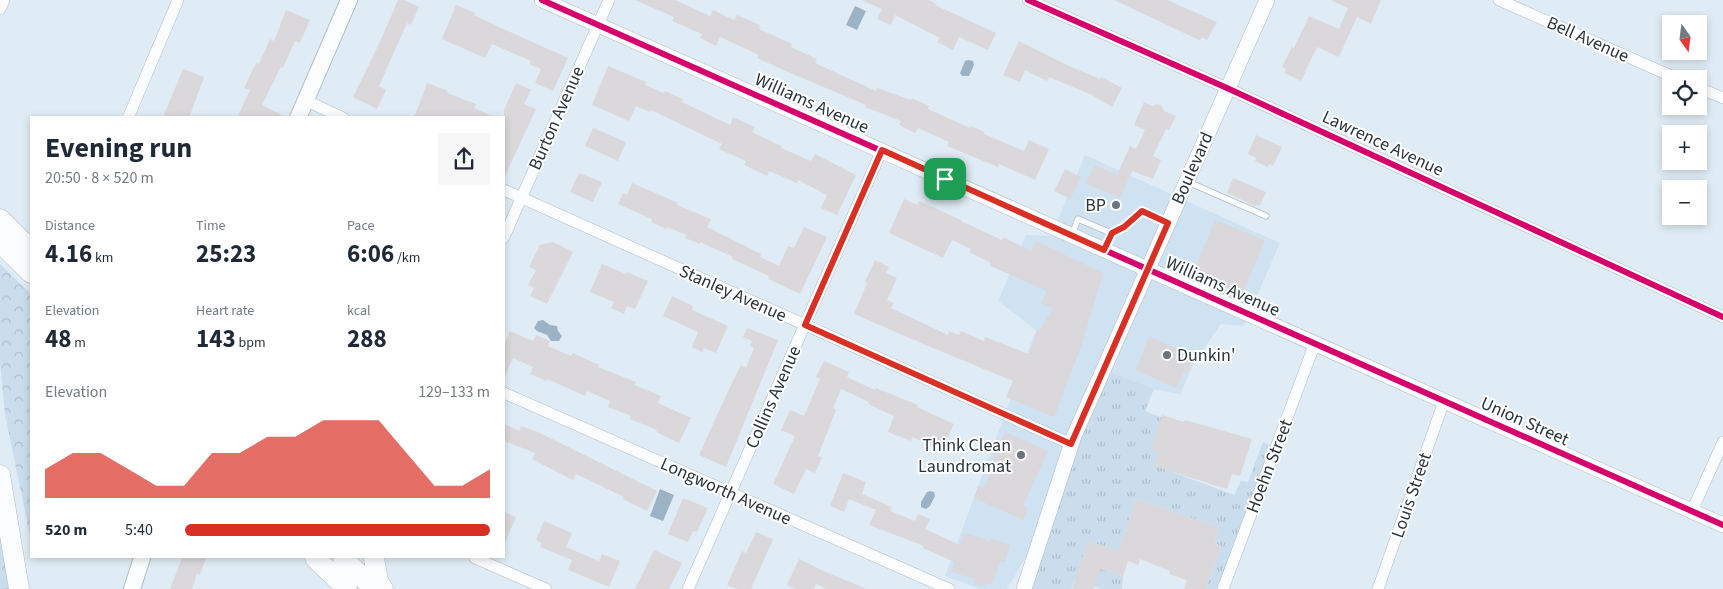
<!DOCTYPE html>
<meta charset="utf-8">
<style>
body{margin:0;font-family:"Source Sans 3",sans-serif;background:#f6f6f7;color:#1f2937;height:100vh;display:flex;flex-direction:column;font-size:19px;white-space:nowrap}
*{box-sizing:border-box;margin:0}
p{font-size:16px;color:#747a83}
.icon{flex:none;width:28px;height:28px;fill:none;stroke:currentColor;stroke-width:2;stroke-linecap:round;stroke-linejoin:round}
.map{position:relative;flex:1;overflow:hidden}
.drawer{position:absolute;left:30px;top:116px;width:475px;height:442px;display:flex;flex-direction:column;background:#fff;border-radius:0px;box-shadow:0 2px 8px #0003}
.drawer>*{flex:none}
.needle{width:32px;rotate:166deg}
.tools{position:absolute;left:1662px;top:15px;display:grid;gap:10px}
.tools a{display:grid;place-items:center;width:45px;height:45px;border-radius:0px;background:#fff;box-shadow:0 2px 8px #0003;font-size:25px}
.pin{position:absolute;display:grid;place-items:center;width:42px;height:42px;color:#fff;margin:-21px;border-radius:10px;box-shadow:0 2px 8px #0006}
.round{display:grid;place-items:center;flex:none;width:52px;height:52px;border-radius:0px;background:#f6f6f7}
.headline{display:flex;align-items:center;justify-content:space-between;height:85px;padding:0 15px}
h1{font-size:28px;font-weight:700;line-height:38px}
.stats{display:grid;grid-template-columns:repeat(3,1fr);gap:8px;height:85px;padding:5px 15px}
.stats div{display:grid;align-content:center}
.stats b{font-size:25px;font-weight:700}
.stats small{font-size:14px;font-weight:400}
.stats p{font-size:14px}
.chart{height:140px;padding:10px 15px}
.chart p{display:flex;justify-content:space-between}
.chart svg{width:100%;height:90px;margin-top:5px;fill:#d93025;opacity:.7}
ul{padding:0 15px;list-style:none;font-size:16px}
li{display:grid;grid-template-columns:80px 60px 1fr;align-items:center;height:38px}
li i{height:12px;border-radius:6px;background:#d93025}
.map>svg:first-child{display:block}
.built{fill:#cfe2f1}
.grass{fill:url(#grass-tufts)}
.forest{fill:url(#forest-crowns)}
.water{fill:#9bb3c5}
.building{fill:#dad8db}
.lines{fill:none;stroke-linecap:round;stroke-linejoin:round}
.service-casing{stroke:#b1bbc2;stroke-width:7}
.minor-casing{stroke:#b1bbc2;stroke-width:12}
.tertiary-casing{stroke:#b1bbc2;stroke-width:16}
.secondary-casing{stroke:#b1bbc2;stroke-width:18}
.trunk-casing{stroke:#b1bbc2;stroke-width:21}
.service{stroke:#fafcfe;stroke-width:5.5}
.minor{stroke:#fafcfe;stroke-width:11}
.tertiary{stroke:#fafcfe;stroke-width:15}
.secondary{stroke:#fafcfe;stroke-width:16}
.trunk{stroke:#fafcfe;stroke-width:20}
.cycleway-casing{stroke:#fff;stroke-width:9}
.cycleway{stroke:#d6006c;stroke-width:6}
.route-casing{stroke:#fff;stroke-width:10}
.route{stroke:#d93025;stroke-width:6}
.poi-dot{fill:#6a757d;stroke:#fff;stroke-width:2}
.labels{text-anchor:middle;stroke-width:4;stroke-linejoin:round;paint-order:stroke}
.street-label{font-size:18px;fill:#2b353d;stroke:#fff}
.poi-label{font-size:18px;fill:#2b353d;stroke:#fff;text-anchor:end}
</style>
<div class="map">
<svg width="1723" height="589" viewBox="0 0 1723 589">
<defs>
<pattern id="grass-tufts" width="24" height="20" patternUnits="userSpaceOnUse" patternTransform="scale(1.25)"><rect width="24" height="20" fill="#caddec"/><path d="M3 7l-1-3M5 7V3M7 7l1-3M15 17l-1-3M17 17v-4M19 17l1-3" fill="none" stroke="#aebecb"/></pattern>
<pattern id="forest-crowns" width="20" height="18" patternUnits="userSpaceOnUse" patternTransform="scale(1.25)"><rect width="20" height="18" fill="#caddec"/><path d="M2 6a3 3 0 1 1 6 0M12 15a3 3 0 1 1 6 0" fill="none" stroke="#aebecb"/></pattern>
</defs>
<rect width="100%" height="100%" fill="#e0ecf5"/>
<!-- built -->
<path class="built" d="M 1085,155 L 1280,243 L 1244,326 L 1221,324 L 1194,363 L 1180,394 L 1128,385 L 1007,589 L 980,589 L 945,576 L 1036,330 L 998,301 L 1026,235 L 1051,236 Z"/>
<!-- grass -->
<path class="grass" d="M 1103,370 L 1154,389 L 1145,411 L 1171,421 L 1162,468 L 1234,495 L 1241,481 L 1248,482 L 1263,442 L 1276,447 L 1223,589 L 1206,589 L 1221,546 L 1214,543 L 1219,527 L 1136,499 L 1118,551 L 1088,541 L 1081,562 L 1123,576 L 1122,589 L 1101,589 L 1075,579 L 1071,589 L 1025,589 Z"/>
<!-- forest -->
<path class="forest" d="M 0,264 L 31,294 L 31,541 L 5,414 L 0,363 Z
M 0,530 L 9,589 L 0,589 Z"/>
<!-- water -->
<path class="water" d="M 855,6 L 866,11 L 857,30 L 846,25 Z
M 968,60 L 973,61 L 974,65 L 969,76 L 962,76 L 960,73 L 965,61 Z
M 543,320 L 550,325 L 557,326 L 558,331 L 562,336 L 559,341 L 551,341 L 547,335 L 537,331 L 534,328 L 538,321 Z
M 660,489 L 674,495 L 663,521 L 650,516 Z
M 930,491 L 934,492 L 935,496 L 930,506 L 926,509 L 921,507 L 921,502 L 927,492 Z"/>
<!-- building -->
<path class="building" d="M 398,0 L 404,0 L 419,7 L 411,25 L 407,23 L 379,86 L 386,90 L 377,109 L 353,97 L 379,44 Z
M 635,0 L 675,0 L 710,16 L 713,10 L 734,20 L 737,15 L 760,25 L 759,29 L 792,44 L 791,47 L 817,59 L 815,63 L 876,91 L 877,88 L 911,100 L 912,98 L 929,106 L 928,109 L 970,128 L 971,126 L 984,132 L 984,134 L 1024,151 L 1029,140 L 1049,149 L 1035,180 L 999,164 L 998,167 L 947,146 L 949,142 L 918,128 L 915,133 L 899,125 L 901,121 L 865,107 L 866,105 L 781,69 L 757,58 L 759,55 L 720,37 L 716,46 L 700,38 L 702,34 L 672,21 L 674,17 Z
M 861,0 L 929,0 L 936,4 L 935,5 L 996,33 L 988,50 L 959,37 L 953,50 L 937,42 L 940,38 L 895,15 L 891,25 L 877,19 L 882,9 Z
M 1114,0 L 1167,0 L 1217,22 L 1207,40 L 1203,38 L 1199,40 Z
M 1330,0 L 1381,0 L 1371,24 L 1357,17 L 1339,57 L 1317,47 L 1301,81 L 1284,73 L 1286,69 L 1282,67 L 1292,47 L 1294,48 L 1309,16 L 1339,29 L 1348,8 Z
M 456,5 L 475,13 L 474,15 L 499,27 L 568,58 L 553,91 L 535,83 L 541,69 L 529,64 L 531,61 L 492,44 L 485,58 L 442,39 Z
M 286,10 L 310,20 L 300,43 L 295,41 L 283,68 L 281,67 L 262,105 L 288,118 L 237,118 L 250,90 L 244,88 L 256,63 L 259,64 L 270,39 L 274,41 Z
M 1019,41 L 1069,66 L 1100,79 L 1101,77 L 1122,88 L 1112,107 L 1092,95 L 1049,77 L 1047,81 L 1025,70 L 1020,82 L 1003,75 Z
M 608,66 L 646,82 L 645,85 L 664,93 L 665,91 L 683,99 L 682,102 L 730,125 L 733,117 L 755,127 L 752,132 L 781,146 L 781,148 L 811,161 L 815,154 L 856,175 L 837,215 L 821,208 L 827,195 L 798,180 L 797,183 L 769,171 L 767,176 L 744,165 L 746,161 L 719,149 L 722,144 L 651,110 L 650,112 L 636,106 L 629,121 L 592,105 Z
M 183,69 L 204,77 L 189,118 L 171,118 L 164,115 Z
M 427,83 L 448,91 L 447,93 L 476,104 L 474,108 L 496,118 L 414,118 Z
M 516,83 L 531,90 L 524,104 L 536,109 L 504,178 L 504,110 Z
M 1144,102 L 1152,106 L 1157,104 L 1162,106 L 1164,111 L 1176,116 L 1169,130 L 1166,129 L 1153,156 L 1161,160 L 1153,179 L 1132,171 L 1120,198 L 1086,184 L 1094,165 L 1117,175 L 1130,146 L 1136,149 L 1145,130 L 1134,125 Z
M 593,128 L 626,142 L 618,161 L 585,146 Z
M 1256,135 L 1282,147 L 1273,166 L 1269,164 L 1268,167 L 1255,161 L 1256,158 L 1248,154 Z
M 1065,169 L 1081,177 L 1070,199 L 1054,191 Z
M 579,173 L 602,182 L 593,202 L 570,192 Z
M 1233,178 L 1266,192 L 1260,206 L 1256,205 L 1255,206 L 1227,193 Z
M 632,183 L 678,203 L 677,205 L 711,219 L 707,227 L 761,254 L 760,257 L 779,266 L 788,246 L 794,248 L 804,227 L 827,237 L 800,294 L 768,279 L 769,276 L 732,259 L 733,257 L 700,242 L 700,244 L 685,238 L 686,235 L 667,227 L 666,229 L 651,222 L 652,219 L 618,204 L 623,193 L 627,195 Z
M 904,199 L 917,205 L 919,201 L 961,220 L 961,221 L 1002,240 L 1003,237 L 1031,251 L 1036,241 L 1103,273 L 1081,347 L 1054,417 L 1006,397 L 1013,381 L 928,346 L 854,314 L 867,283 L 865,282 L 875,260 L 889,267 L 886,273 L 897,278 L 887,300 L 894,303 L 891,308 L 948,335 L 949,331 L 959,335 L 961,331 L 984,341 L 985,337 L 1029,354 L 1038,329 L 1040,330 L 1053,308 L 1041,303 L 1047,291 L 990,266 L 991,263 L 969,252 L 971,249 L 952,240 L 943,258 L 889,233 Z
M 1215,220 L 1265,240 L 1243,293 L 1193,273 Z
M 553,242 L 573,252 L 547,304 L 530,296 L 534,288 L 528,285 L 536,270 L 529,267 L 540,245 Z
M 602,264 L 626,274 L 627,272 L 648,281 L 635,309 L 627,306 L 624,314 L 611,308 L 614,302 L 590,292 Z
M 672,296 L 693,306 L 692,310 L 728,326 L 716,353 L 704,348 L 702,352 L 692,347 L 698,332 L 663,316 Z
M 747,328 L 778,340 L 726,467 L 699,455 L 730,387 L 741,365 L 746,368 L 754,348 L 750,346 L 752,341 L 743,337 Z
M 510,331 L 533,341 L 536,335 L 550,341 L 548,346 L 571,356 L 573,353 L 599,365 L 598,367 L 636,382 L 635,385 L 661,396 L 658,403 L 691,418 L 679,443 L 656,432 L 657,430 L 630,419 L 631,416 L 608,407 L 610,401 L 587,391 L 585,396 L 547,379 L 546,381 L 530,374 L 533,367 L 513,358 L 504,378 L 504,345 Z
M 1149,336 L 1194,357 L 1186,374 L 1184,372 L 1176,388 L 1136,370 Z
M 824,361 L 849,372 L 847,377 L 875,390 L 876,388 L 918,405 L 917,407 L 954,424 L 944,445 L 935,441 L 933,446 L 912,437 L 911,441 L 888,432 L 894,416 L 868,404 L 869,402 L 841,389 L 833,408 L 836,410 L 818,456 L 822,457 L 815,473 L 806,469 L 794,494 L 773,484 L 795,436 L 781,430 L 790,410 L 804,416 L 820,379 L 816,377 Z
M 1162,415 L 1184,422 L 1185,420 L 1252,439 L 1240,476 L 1232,474 L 1227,489 L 1154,466 L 1159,451 L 1152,449 Z
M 504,424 L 519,431 L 521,426 L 538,432 L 657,491 L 647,511 L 623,499 L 624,497 L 576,474 L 573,480 L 532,459 L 535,453 L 504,441 Z
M 1005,432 L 1048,451 L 1023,506 L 1028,508 L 1023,520 L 974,498 L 978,486 L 984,489 L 995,460 L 993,459 Z
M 843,473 L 866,482 L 862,494 L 892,507 L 890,511 L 915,521 L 918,514 L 930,519 L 925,529 L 960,545 L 964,533 L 990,541 L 990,538 L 1010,545 L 1005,562 L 1000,561 L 992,585 L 987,583 L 986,587 L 974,583 L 975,579 L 951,572 L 954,562 L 923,548 L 924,546 L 869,525 L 876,510 L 849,499 L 844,512 L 830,506 Z
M 683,498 L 708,508 L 697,532 L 693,531 L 688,542 L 668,534 Z
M 1136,499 L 1219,527 L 1214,543 L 1221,546 L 1206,589 L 1184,589 L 1187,580 L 1169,574 L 1170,571 L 1140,559 L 1138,565 L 1128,561 L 1123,576 L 1100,569 L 1094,589 L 1072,589 L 1088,541 L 1118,551 Z
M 504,512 L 516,517 L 504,545 Z
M 544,521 L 572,533 L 566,547 L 599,561 L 602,554 L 620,561 L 609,587 L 568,570 L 572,560 L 540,547 L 542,543 L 536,540 Z
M 756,532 L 773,539 L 751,589 L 737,589 L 727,585 L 742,551 L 746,553 Z
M 654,550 L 682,563 L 669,589 L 635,589 Z
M 182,558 L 206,558 L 200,575 L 197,574 L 192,589 L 170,589 Z
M 799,559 L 826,572 L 867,589 L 827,589 L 816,584 L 814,589 L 796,589 L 787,585 Z"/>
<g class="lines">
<defs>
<path id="service" d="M 1188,182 L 1266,216
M 1072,235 L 1078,219 L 1111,233
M 1105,249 L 1111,233 L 1124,227 L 1142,211 L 1168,223"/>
<path id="minor" d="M 1028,0 L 1227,88 L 1723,317
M 1499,0 L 1678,79
M 0,9 L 4,0
M 1699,88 L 1723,98
M 305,100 L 343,118
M 128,118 L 178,0
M 504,190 L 1071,444
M 504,237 L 609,0
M 504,393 L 949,589
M 1692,511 L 1723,442
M 475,558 L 546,589
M 688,589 L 882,150
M 1223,589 L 1315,343
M 1378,589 L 1444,401"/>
<path id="tertiary" d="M 542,0 L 1723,525
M 1024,589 L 1074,436 L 1267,0"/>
<path id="secondary" d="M 298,118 L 349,0
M 132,589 L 142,558"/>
<path id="trunk" d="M 0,219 L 31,250
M 0,242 L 31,273
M 0,475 L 19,589
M 315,558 L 347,589
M 343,558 L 374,589
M 374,558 L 378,581 L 383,589"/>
</defs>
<!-- service casing -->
<use href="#service" class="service-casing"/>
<!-- minor casing -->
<use href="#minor" class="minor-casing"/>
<!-- tertiary casing -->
<use href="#tertiary" class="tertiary-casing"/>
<!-- secondary casing -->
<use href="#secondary" class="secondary-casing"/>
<!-- trunk casing -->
<use href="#trunk" class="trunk-casing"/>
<!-- service -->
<use href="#service" class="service"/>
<!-- minor -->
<use href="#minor" class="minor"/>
<!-- tertiary -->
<use href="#tertiary" class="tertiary"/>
<!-- secondary -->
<use href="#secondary" class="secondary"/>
<!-- trunk -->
<use href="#trunk" class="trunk"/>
<defs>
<path id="cycleway" d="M 542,0 L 1723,525
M 1028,0 L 1227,88 L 1723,317"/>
</defs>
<!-- cycleway casing -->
<use href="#cycleway" class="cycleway-casing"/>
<!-- cycleway -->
<use href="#cycleway" class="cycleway"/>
</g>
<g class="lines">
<defs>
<path id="route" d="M 882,150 L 1104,250 L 1112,233 L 1124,227 L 1142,211 L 1168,223 L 1071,444 L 805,325 Z"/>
</defs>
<!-- route casing -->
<use href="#route" class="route-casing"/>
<!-- route -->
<use href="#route" class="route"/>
</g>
<!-- markers -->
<g class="poi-dot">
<circle cx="1116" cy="205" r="5"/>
<circle cx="1167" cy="355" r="5"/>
<circle cx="1021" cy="455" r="5"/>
</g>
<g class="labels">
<!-- street labels -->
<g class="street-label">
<text transform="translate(1588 39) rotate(24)" y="6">Bell Avenue</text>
<text transform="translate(812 103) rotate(24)" y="6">Williams Avenue</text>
<text transform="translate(556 118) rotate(-66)" y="6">Burton Avenue</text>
<text transform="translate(1383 143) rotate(25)" y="6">Lawrence Avenue</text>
<text transform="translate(1192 168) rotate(-66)" y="6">Boulevard</text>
<text transform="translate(1223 286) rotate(24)" y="6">Williams Avenue</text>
<text transform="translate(733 293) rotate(24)" y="6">Stanley Avenue</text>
<text transform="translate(773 397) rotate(-66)" y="6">Collins Avenue</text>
<text transform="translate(1525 421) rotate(24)" y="6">Union Street</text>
<text transform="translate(1269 466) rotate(-69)" y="6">Hoehn Street</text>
<text transform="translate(726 491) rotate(24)" y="6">Longworth Avenue</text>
<text transform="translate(1411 495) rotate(-71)" y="6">Louis Street</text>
</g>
<!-- poi labels -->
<g class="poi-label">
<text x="1106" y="211">BP</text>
<text x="1177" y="361" text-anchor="start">Dunkin'</text>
<text x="1011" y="451">Think Clean<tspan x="1011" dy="21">Laundromat</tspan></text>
</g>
</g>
</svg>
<div class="tools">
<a><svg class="needle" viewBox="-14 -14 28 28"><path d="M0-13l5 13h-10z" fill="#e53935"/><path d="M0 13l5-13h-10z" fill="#747a83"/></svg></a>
<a><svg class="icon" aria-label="locate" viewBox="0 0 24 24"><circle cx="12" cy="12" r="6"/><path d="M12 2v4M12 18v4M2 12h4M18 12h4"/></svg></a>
<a>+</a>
<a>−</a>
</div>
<div class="pin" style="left:945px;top:179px;background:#1e9e55"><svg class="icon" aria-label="arrive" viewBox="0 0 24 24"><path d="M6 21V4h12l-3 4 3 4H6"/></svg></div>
<section class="drawer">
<div class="headline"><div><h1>Evening run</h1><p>20:50 · 8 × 520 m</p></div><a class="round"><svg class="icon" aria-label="share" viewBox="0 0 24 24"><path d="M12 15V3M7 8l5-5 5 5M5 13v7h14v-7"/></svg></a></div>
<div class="stats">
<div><p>Distance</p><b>4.16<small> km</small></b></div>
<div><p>Time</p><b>25:23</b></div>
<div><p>Pace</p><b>6:06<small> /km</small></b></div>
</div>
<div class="stats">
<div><p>Elevation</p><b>48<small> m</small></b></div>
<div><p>Heart rate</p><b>143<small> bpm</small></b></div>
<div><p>kcal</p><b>288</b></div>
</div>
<div class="chart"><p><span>Elevation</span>129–133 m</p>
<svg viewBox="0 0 160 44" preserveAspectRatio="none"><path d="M0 44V30L10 22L20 22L30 30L40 38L50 38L60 22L70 22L80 14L90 14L100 6L110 6L120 6L130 22L140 38L150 38L160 30V44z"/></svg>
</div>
<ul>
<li><b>520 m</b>5:40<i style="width:100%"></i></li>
</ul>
</section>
</div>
